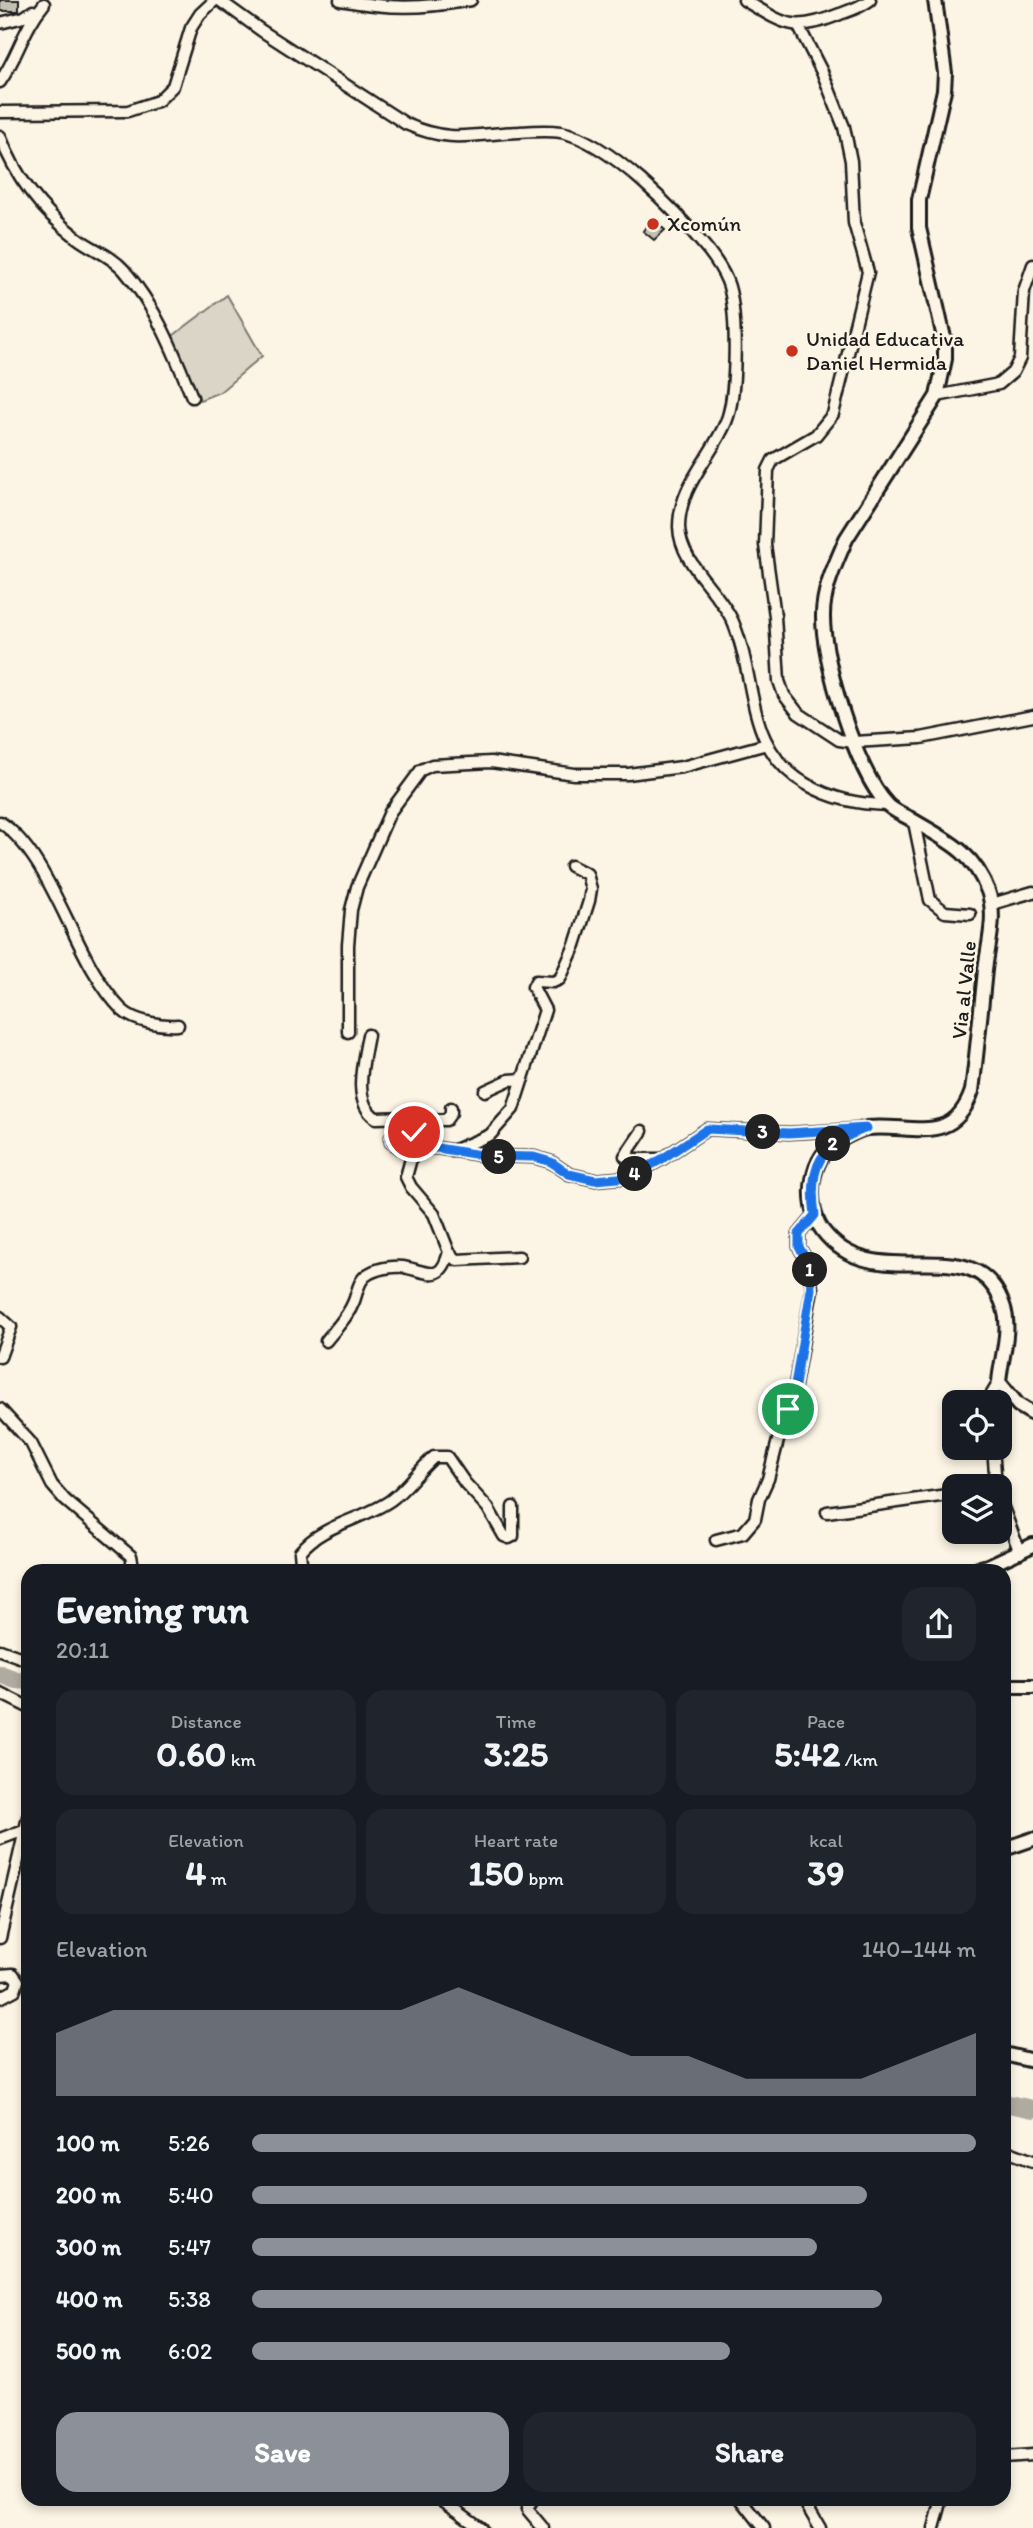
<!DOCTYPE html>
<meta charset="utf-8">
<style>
body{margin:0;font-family:Itim,sans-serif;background:#20242c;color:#f1f3f6;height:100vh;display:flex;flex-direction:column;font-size:26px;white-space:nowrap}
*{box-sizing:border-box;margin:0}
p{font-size:23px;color:#9ea1a6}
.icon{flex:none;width:38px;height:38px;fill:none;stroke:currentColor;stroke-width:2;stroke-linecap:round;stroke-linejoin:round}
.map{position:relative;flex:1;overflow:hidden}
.details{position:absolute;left:21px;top:1564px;width:990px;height:942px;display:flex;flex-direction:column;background:#171b24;border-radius:21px;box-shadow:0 4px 10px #0003}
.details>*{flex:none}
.tools{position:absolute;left:942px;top:1390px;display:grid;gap:14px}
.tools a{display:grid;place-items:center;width:70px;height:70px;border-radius:14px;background:#171b24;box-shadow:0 4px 10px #0003;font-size:35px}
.pin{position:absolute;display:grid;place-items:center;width:60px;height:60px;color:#fff;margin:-30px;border:4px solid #fff;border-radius:50%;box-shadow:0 2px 7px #0007}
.km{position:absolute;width:35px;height:35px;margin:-18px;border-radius:50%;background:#222;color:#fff;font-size:19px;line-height:35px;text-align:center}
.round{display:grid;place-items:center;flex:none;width:74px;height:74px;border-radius:21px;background:#20242c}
.head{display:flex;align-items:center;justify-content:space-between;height:119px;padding:0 35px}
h1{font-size:38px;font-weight:700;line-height:52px}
.figures{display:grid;grid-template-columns:repeat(3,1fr);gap:10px;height:119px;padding:7px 35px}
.figures div{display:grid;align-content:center;border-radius:18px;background:#20242c;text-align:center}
.figures b{font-size:35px;font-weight:700}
.figures small{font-size:19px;font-weight:400}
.figures p{font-size:19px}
.chart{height:196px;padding:14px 35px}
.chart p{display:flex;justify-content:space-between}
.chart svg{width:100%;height:126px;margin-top:7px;fill:#8c9099;opacity:.7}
.button{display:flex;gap:14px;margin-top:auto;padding:14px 35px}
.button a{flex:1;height:80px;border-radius:21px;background:#8c9099;color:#fff;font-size:28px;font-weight:700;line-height:80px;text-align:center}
.button a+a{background:#20242c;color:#f1f3f6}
ul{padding:0 35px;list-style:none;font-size:23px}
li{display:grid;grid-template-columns:112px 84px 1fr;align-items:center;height:52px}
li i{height:18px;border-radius:9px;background:#8c9099}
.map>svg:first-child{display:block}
.green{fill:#dbd5c8;stroke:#7c7872;stroke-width:2}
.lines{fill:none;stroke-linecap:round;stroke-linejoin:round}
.river{stroke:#b0aba1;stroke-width:18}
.building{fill:#c4c0b3;stroke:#1c1c1c;stroke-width:2}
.minor-casing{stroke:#1c1c1c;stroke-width:15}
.major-casing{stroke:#1c1c1c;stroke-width:18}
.minor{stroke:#fcf5e5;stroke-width:10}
.major{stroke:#fcf5e5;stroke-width:12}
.route-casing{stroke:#fff;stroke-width:14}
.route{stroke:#1a73e8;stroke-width:9}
.poi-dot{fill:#c8321e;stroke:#fcf5e5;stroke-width:2.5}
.labels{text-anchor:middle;stroke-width:5;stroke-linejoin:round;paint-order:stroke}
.poi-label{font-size:21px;fill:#1c1c1c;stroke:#fcf5e5;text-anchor:start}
.street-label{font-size:21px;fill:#1c1c1c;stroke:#fcf5e5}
</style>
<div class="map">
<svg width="1033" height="2528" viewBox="0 0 1033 2528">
<rect width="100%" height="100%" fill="#fcf5e5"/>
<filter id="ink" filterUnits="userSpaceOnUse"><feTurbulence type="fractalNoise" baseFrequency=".0143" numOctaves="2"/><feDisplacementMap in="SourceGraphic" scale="14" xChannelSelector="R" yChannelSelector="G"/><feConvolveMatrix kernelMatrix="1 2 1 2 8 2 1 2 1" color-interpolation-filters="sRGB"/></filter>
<g filter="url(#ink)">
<!-- green -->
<path class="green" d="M 227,295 L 262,356 L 220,392 L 200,400 L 170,338 Z"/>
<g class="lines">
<!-- river -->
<path class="river" d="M 0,1674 L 16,1680 L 28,1681
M 1004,2103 L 1033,2109"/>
</g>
<!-- building -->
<path class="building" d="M 0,0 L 19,0 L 19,11 L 0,11 Z
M 652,218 L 665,230 L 654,240 L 643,231 Z"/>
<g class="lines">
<defs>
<path id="minor" d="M 219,0 L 262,31 L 406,124 C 451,144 473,134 519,132 C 532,131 549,130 561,132 C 610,142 677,212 708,250 C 715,259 723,271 727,281 C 738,308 737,396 726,422 C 711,458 679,486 679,527 C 680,564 719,590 733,622 C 758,681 744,748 806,784 C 832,799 857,804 887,805
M 340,0 C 391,9 420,9 471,0
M 744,0 C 786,25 793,33 840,14 C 851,10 861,7 870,0
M 0,23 L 24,17 L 33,11
M 799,27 L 823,74 L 844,127 L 851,161 L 854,223 L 868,272 L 833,414 L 816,435 L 773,460 L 768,470 L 765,545 L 775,616 L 779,681 L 784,695 L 798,713 L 839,740 L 854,742 L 921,738 L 1033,716
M 0,82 C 18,56 23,29 44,4
M 0,112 L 128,111 L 158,101 L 173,86 L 191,28 L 200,14 L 215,0
M 0,136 C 15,176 42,211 76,237 C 91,249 111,255 124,270 C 156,307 174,352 192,397
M 937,396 L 999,384 L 1013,372 L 1020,358 L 1024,291 L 1033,265
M 0,822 C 54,858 74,962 122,1010 C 135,1022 161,1026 178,1025
M 914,822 L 930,900 L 945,912 L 970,914
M 992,904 L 1033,892
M 348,1032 L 348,945 L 351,910 L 357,887 L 390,812 L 421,770 L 432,765 L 491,762 L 574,774 L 628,774 L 682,767 L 767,744
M 368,1035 C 364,1059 351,1102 376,1118 L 411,1117 L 418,1120 L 419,1126 L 407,1135 L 391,1137 L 391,1142 L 412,1155
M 485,1091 L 509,1080 L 523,1079
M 418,1120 L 446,1120 L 451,1113 L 451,1108
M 642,1131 L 625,1156 L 628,1159 L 662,1159
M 452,1151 L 490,1135 L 513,1109 L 545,1010 L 533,987 L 536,981 L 553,982 L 560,979 L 575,945 L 589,901 L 591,889 L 587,874 L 571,866
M 519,1257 L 457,1260 L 449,1252 L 434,1214 L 411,1187 L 406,1177 L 412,1155 L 425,1148 L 437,1148 L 487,1156 L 534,1157 L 551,1162 L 569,1174 L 595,1180 L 630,1177 L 662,1159 L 707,1129 L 789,1133 L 859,1129
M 0,1317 L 11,1327 L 0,1357
M 326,1341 C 336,1328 348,1317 354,1301 C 358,1290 359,1278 370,1273 C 379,1268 397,1265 408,1268 C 430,1273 441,1282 449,1252
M 987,1402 L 999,1382
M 0,1409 L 31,1443 L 52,1485 L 65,1500 L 131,1556 L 134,1572
M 993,1447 L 996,1486
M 999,1497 L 1020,1553
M 827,1512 L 954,1494
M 716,1540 L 743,1533 L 755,1519 L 759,1499 L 768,1479 L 782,1425 L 794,1391 L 812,1289 L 809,1264 L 799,1247 L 799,1234 L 815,1215
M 302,1572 L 300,1552 C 322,1524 363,1520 391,1500 C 407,1488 419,1470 434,1457 L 447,1457 L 465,1483 L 488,1508 L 504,1536 L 509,1538 L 513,1536 L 513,1507
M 0,1650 L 28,1660
M 0,1693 L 28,1707
M 0,1839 L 24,1830
M 0,1938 L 28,1817
M 0,1975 L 13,1974 L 18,1981 L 15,1990 L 0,1998
M 1004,2150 L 1033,2161
M 1004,2457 L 1033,2455
M 441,2499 L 481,2528
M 533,2499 L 527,2509 L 543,2528
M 741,2499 L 764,2528
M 803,2499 L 820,2528
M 934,2528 L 942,2499"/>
<path id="major" d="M 935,0 L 945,73 L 944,90 L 919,200 L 919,228 L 945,342 L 945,359 L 937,396 L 846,539 C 836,563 823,589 823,615 C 822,659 856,772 887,804 C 892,810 902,814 909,818 C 945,840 972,849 988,891 C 997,916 988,945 985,970 C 981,1010 977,1051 972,1091 C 953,1148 909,1123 867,1128 C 857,1130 847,1136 838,1141 C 824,1149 816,1163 813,1180 C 810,1196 813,1218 823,1231 C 877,1301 977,1222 1004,1308 C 1011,1332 1001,1358 999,1382 L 1018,1405 L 1033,1414
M 967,1572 L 988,1566 L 1033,1545
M 1004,1686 L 1033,1686
M 1004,1849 L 1033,1839
M 1004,2054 L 1033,2061"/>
</defs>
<!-- minor casing -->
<use href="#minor" class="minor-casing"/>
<!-- major casing -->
<use href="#major" class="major-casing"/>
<!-- minor -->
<use href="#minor" class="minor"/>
<!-- major -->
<use href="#major" class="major"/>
</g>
</g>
<g class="lines" filter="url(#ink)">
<defs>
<path id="route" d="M 414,1132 L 391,1137 L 391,1142 L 412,1155 L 425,1148 L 437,1148 L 487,1156 L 534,1157 L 551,1162 L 569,1174 L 595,1180 L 630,1177 L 662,1159 L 707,1129 L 789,1133 L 867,1128 C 820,1145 808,1165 815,1215 L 799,1234 L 799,1247 L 809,1264 L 811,1289 L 794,1391 L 788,1409"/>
</defs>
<!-- route casing -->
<use href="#route" class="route-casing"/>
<!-- route -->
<use href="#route" class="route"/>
</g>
<!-- markers -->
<g class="poi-dot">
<circle cx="653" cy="224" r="7"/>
<circle cx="792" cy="351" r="7"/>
</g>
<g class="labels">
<!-- poi labels -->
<g class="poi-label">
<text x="667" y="231">Xcomún</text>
<text x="806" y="346">Unidad Educativa<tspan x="806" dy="24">Daniel Hermida</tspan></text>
</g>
<!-- street labels -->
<g class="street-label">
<text transform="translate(964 990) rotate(-84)" y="7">Via al Valle</text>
</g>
</g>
</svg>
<div class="tools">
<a><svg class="icon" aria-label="locate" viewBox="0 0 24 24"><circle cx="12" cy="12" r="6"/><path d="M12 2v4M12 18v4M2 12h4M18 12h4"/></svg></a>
<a><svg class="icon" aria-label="layers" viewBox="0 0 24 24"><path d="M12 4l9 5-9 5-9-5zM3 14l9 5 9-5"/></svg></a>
</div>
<div class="pin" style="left:788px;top:1409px;background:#1e9e55"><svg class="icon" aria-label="arrive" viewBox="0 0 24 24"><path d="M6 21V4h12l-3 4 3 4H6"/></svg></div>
<div class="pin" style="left:414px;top:1132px;background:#d93025"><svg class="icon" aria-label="check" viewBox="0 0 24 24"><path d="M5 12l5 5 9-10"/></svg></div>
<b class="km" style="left:810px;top:1270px">1</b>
<b class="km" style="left:833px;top:1144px">2</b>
<b class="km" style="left:763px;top:1132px">3</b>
<b class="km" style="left:635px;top:1174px">4</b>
<b class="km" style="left:499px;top:1157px">5</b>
<section class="details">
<div class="head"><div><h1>Evening run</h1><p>20:11</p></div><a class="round"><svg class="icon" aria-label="share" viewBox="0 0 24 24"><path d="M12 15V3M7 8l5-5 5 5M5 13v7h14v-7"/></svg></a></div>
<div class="figures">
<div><p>Distance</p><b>0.60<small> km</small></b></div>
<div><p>Time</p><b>3:25</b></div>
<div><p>Pace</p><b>5:42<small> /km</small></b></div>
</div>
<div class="figures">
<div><p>Elevation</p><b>4<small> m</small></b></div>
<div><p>Heart rate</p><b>150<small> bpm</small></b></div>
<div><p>kcal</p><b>39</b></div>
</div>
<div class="chart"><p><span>Elevation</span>140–144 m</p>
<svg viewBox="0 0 160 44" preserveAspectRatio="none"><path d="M0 44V22L10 14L20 14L30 14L40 14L50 14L60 14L70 6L80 14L90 22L100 30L110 30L120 38L130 38L140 38L150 30L160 22V44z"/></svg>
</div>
<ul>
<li><b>100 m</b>5:26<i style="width:100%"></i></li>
<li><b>200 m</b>5:40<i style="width:85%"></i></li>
<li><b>300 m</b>5:47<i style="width:78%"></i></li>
<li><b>400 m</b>5:38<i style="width:87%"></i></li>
<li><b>500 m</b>6:02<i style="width:66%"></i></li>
</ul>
<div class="button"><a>Save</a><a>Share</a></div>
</section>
</div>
